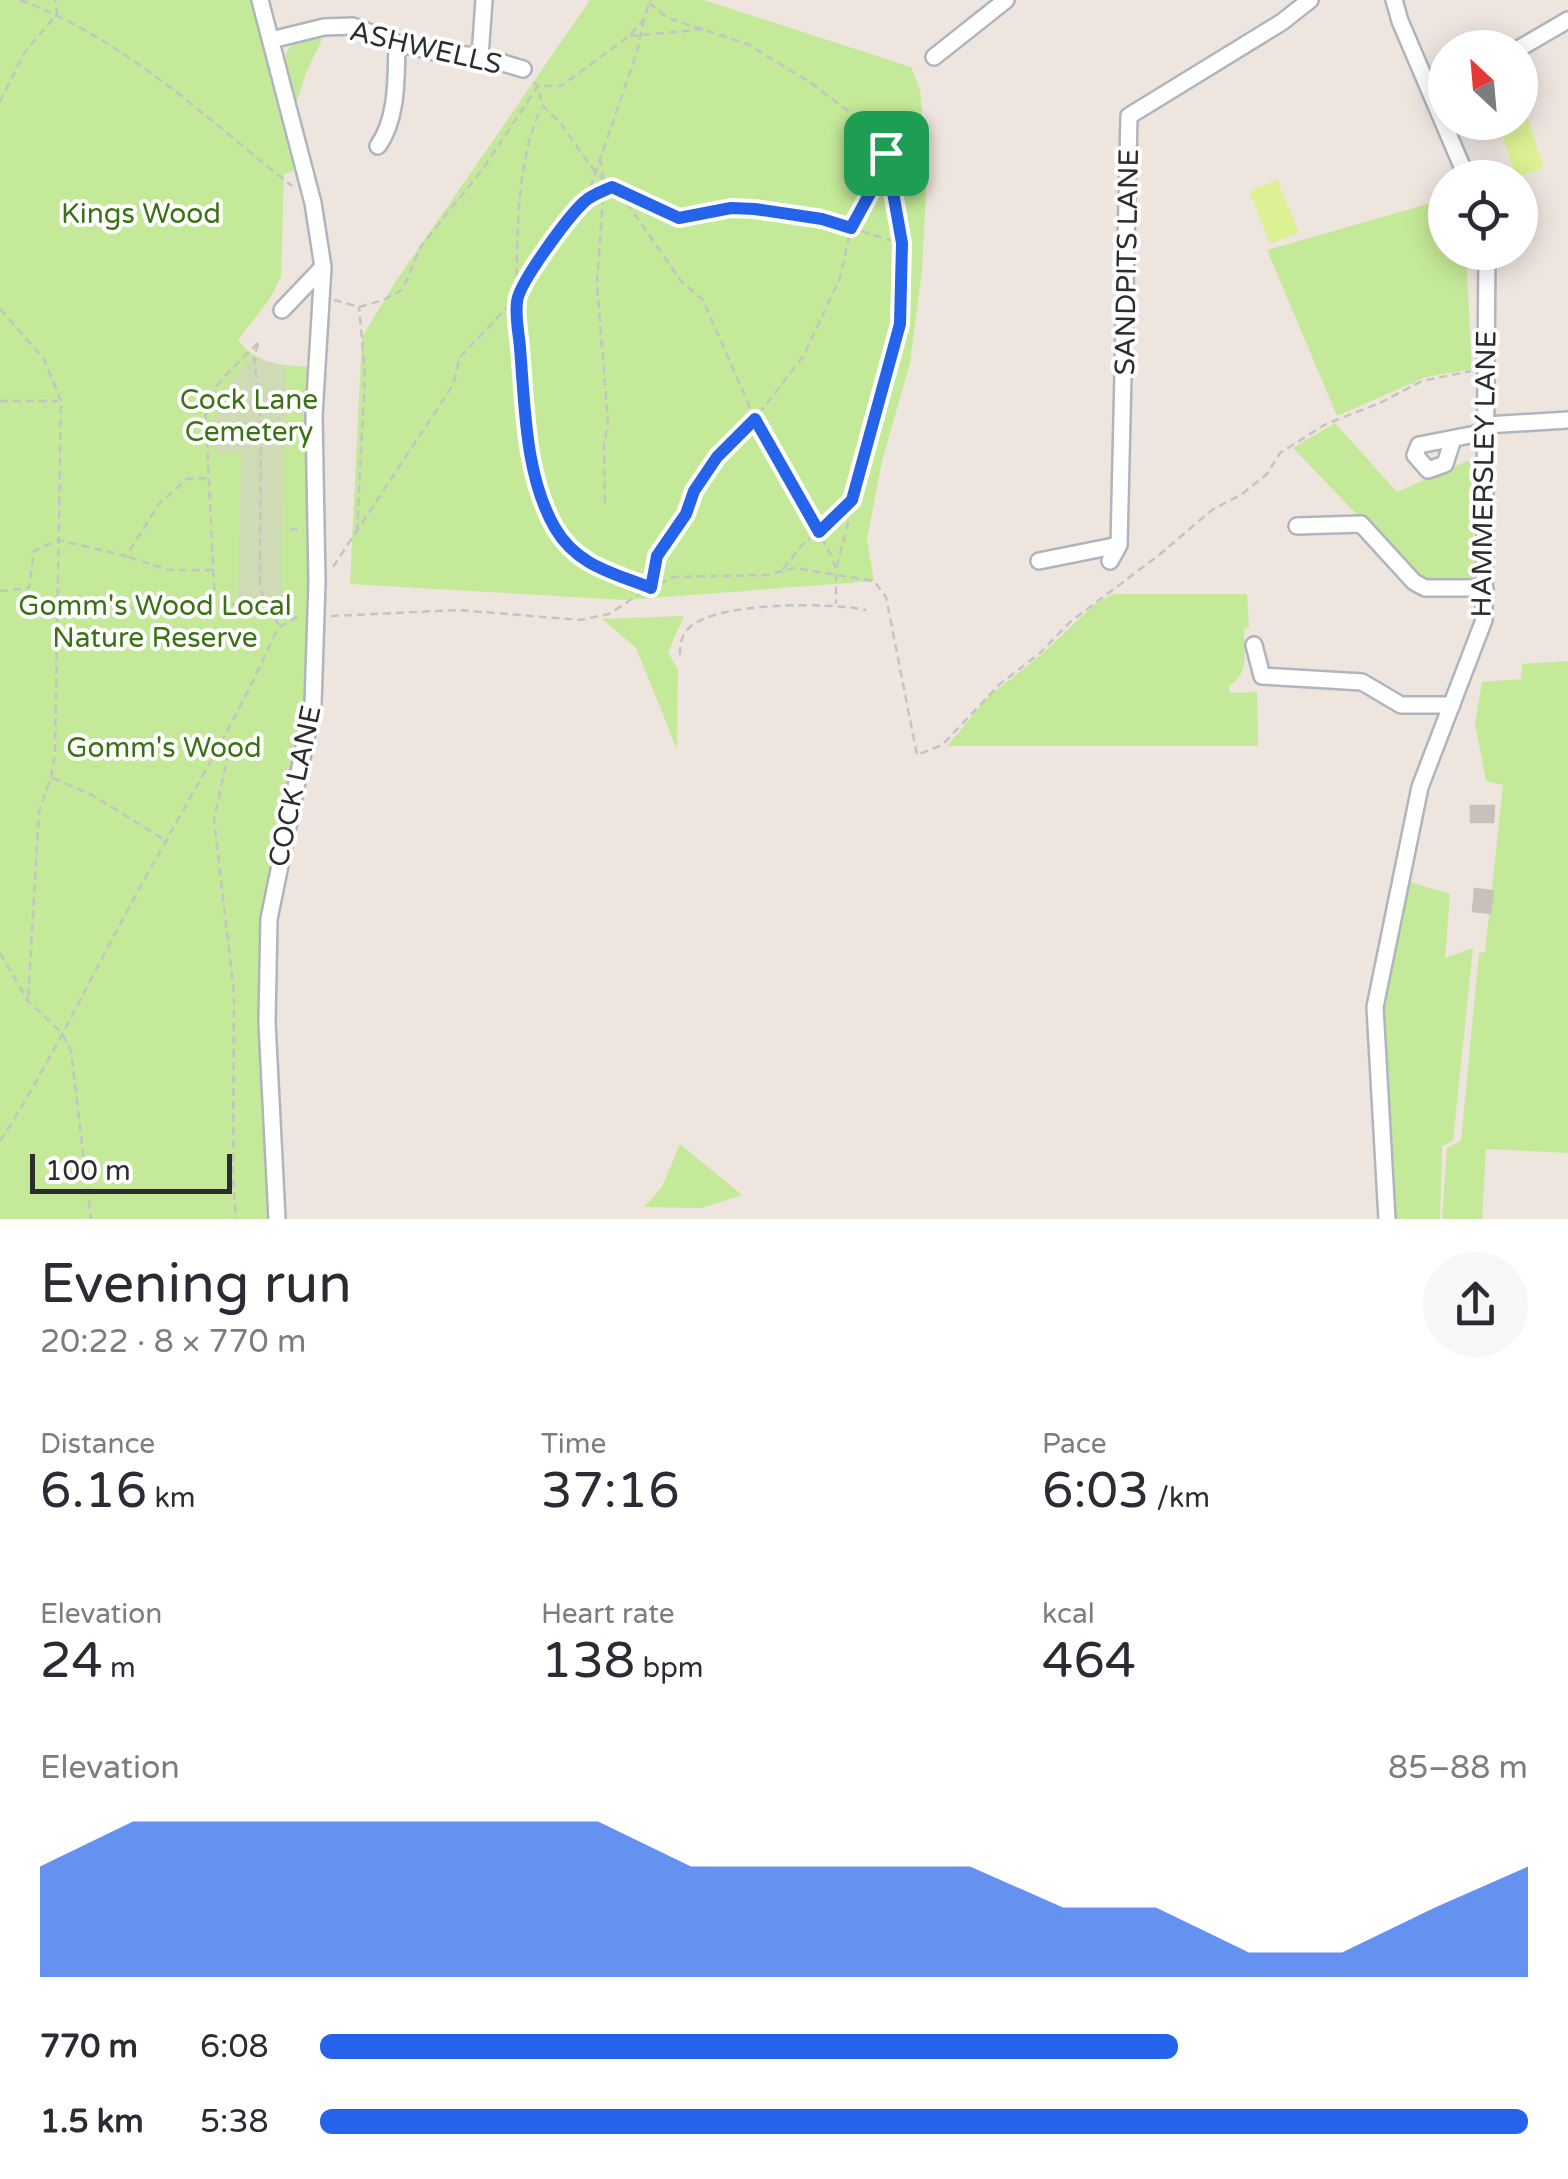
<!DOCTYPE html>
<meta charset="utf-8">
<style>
body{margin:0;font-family:"Varela Round",sans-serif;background:#f7f7f7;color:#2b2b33;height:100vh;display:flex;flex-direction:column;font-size:38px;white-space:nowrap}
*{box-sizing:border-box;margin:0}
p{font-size:32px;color:#7c7c81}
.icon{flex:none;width:55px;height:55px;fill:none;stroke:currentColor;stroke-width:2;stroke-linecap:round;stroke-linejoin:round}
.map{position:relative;height:1219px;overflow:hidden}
.sheet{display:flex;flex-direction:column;background:#fff;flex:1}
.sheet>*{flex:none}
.needle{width:65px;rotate:334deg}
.fabs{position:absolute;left:1428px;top:30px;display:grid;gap:20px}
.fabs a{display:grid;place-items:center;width:110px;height:110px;border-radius:50%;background:#fff;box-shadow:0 5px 25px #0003;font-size:50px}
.scale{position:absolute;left:30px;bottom:25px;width:202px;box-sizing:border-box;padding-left:10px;border:5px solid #2d2d2d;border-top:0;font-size:28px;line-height:35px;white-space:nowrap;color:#2d2d2d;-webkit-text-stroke:8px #fff;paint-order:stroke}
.pin{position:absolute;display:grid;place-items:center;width:85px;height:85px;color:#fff;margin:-42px;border-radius:20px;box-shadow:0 5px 15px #0006}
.round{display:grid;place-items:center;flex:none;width:105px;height:105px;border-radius:52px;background:#f7f7f7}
.head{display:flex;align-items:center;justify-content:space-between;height:170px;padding:0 40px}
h1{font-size:55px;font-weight:600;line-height:75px}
.stats{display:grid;grid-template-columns:repeat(3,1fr);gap:15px;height:170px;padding:10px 40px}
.stats div{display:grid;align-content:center}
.stats b{font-size:50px;font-weight:600}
.stats small{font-size:28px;font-weight:400}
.stats p{font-size:28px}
.chart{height:280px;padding:20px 40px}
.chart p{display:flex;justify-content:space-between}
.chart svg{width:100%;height:180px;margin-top:10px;fill:#2563eb;opacity:.7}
ul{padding:0 40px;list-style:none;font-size:32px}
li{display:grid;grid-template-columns:160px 120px 1fr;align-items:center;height:75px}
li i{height:25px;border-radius:12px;background:#2563eb}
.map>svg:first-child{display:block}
.green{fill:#c4e998}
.cemetery{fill:#cfdbb4}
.pitch{fill:#dcf193}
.building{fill:#c8c0ba;stroke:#cbc0b8;stroke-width:2.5}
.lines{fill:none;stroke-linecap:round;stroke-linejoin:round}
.minor-casing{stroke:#afb5bd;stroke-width:20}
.path{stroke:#c4c4c4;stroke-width:2.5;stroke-dasharray:8 5;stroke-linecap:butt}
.minor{stroke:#fff;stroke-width:15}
.route-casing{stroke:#fff;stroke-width:20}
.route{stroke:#2563eb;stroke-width:12}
.labels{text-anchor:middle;stroke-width:8;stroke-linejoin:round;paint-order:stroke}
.street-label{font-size:28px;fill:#2d2d2d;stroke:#fff}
.park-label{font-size:28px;fill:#3b7215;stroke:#fff}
</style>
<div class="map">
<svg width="1568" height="1219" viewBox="0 0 1568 1219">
<rect width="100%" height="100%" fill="#efe5df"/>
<!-- green -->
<path class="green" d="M 0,0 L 257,0 L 299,169 L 284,174 L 281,277 L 269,300 L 238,340 C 257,365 281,365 311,367 L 307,444 L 311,617 L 310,706 L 283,822 L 259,1071 L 265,1089 L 272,1219 L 0,1219 Z
M 590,0 L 704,0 L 911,67 L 920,89 L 927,171 L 922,271 L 910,363 L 882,461 L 867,539 L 874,581 L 626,600 L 350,584 L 362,337 L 394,284 Z
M 312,35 L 322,39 L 306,73 L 294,110 C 286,78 270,47 312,35 Z
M 1445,199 L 1445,252 L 1466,253 L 1472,369 L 1426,377 L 1337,416 L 1267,250 Z
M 1335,423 L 1397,492 L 1472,459 L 1474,580 L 1467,584 L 1423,583 L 1293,448 Z
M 1113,594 L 1247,594 L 1249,627 L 1244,629 C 1244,651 1250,674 1229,686 L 1230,693 L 1257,692 L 1258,746 L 947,746 L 988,697 L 1042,654 L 1095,604 Z
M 684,616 L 668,652 L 678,670 L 677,749 L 636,648 L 602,619 Z
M 1568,661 L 1568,1153 L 1486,1149 L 1482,1219 L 1442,1219 L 1447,1148 L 1461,1141 L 1479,953 L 1485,952 L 1503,785 L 1486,781 L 1475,724 L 1482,682 L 1521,679 L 1522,664 Z
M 1410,882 L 1450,894 L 1445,958 L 1473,948 L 1453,1141 L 1442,1146 L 1440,1219 L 1393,1219 L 1382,1004 Z
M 680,1144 L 742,1195 L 702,1208 L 644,1207 L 662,1187 Z"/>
<!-- cemetery -->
<path class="cemetery" d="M 252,357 L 286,366 L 281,601 L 238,601 L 241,453 L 216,453 L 214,402 Z"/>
<!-- pitch -->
<path class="pitch" d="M 1523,105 L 1544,168 L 1516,177 L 1498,123 L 1520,122 L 1520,106 Z
M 1277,180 L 1299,232 L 1270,244 L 1249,191 Z"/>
<!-- building -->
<path class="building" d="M 1471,806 L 1494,806 L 1493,822 L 1471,822 Z
M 1475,889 L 1493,891 L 1490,913 L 1473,911 Z"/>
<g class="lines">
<defs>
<path id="minor" d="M 260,0 L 313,203 L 323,267 L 314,415 L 317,582 L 313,704 L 269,919 L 267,1022 L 277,1219
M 1394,0 L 1400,21 L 1467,178
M 271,40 L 324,27 L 353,26 L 397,43 L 439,53 L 480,56 L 523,69
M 1520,48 L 1568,20
M 480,56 L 484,0
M 934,57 L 1006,0
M 378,146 C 398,118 396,76 397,43
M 282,310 L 323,267
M 1486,425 L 1568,420
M 1453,439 L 1445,464 L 1428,470 L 1415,455 L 1419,445 L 1486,432
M 1297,526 L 1361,524 L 1414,582 L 1425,588 L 1485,588
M 1039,561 L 1119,545
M 1110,561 L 1119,545 L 1129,116 L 1282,22 L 1310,0
M 1254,645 L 1262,676 L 1362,682 L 1401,705 L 1452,705
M 1387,1219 L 1375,1007 L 1420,787 L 1484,620 L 1487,252"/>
</defs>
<!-- minor casing -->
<use href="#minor" class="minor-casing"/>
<!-- path -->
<path class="path" d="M 20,0 C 124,38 207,119 292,186
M 649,3 L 668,18 L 747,44 L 811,83 L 871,128 L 886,153 L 901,243 L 900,324 L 836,569
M 644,19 L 637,52 L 586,200 L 554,237 L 516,298 L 527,429 L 538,483 L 556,529 L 580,557 L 617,578 L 651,588 L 657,556 L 687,514 L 694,491 L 717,457 L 755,419 L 804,355 L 840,278 L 851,228 L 875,186 L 886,153
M 630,36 L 707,29
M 533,82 L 538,86 L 542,105 L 561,124 L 595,172 L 620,193 L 681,281 L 703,300 L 755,419 L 830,553 L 836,569 L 836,604
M 0,102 L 24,53 L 57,14 L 55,0
M 600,158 L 604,183 L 597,284 L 608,422 L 604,445 L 605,504
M 623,194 L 679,218 L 731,208 L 755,209 L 822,219 L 900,243
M 587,199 L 611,188
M 334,300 L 359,307 L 383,300 L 403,289 L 421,246 L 482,170 L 538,86 L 561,86 L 629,36 L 644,19 L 650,0
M 0,309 L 44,359 L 61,401 L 55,753 L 51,777 L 39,811 L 28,1001
M 258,343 L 224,377 L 205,401 L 215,605 L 265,603 L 279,625
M 258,344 L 254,357 L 261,424 L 260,586 L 265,603
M 0,401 L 58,401
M 241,424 L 260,424
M 290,529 L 304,530
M 357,532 L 365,374 L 359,307
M 129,557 L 168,570 L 214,570
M 333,567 L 453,385 L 460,357 L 516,298 C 518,235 515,166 541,108
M 783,569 L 803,544 L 852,502
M 0,591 L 29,588 L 34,551 L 58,540 L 126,556 L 159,504 L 187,479 L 207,478
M 60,611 L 215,605
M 331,616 L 459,610 L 580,620 L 609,614 L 644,591 L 674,577 L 766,575 L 795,568 L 874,581 L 886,597 L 917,755 L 942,745 L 1000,684 L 1040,653 L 1070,622 L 1159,555 L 1212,510 L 1242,494 L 1267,474 L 1280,453 L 1326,424 L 1380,403 L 1422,381 L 1471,371
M 680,655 C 680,644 681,635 690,627 C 717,602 829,602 866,610
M 223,740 L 227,759 L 214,820 L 234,993 L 233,1178 L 236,1219
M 53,778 L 92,795 L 168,842
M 0,953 L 28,1001 L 62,1033 L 71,1051 L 91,1219
M 0,1141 C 49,1066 87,984 130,906 C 179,815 233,728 275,634 L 281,626 L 299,616"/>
<!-- minor -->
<use href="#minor" class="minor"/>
</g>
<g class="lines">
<defs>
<path id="route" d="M 886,153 L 902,243 L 900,324 L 852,500 L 819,532 L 755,419 L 717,457 L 694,491 L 686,514 L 657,556 L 651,588 C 614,573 577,566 555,528 C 525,476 525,407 520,348 C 519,334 515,317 517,302 C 518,284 568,217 584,202 C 591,195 603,191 612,187 L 679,218 L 731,208 L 755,209 L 822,219 L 851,228 L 874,186 Z"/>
</defs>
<!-- route casing -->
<use href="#route" class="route-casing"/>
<!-- route -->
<use href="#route" class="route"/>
</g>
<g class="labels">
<!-- street labels -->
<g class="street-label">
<text transform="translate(426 47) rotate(13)" y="10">ASHWELLS</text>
<text transform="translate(1126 262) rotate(-89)" y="10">SANDPITS LANE</text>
<text transform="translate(1483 474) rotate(-89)" y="10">HAMMERSLEY LANE</text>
<text transform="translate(294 786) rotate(-78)" y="10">COCK LANE</text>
</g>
<!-- park labels -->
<g class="park-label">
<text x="141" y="223">Kings Wood</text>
<text x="249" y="409">Cock Lane<tspan x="249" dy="32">Cemetery</tspan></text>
<text x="155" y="615">Gomm's Wood Local<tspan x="155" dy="32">Nature Reserve</tspan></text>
<text x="164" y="757">Gomm's Wood</text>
</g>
</g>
</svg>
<div class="fabs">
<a><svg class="needle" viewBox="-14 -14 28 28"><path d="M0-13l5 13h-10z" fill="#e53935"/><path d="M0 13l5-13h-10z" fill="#7c7c81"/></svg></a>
<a><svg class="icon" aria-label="locate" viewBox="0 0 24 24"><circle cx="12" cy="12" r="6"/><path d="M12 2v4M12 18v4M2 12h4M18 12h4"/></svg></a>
</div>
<div class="scale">100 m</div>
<div class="pin" style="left:886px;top:153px;background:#1e9e55"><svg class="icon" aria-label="arrive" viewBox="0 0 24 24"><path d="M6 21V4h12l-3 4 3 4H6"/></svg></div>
</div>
<section class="sheet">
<div class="head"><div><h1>Evening run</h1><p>20:22 · 8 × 770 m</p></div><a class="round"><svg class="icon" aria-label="share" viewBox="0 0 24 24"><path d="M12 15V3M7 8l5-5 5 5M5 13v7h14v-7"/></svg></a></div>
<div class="stats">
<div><p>Distance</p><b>6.16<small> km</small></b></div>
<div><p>Time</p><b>37:16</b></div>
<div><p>Pace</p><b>6:03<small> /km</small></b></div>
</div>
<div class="stats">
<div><p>Elevation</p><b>24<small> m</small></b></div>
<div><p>Heart rate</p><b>138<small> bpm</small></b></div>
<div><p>kcal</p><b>464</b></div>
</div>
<div class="chart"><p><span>Elevation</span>85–88 m</p>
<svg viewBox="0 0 160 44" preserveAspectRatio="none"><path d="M0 44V17L10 6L20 6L30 6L40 6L50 6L60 6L70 17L80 17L90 17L100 17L110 27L120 27L130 38L140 38L150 27L160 17V44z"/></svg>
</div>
<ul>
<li><b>770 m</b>6:08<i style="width:71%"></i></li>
<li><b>1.5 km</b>5:38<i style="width:100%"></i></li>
</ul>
</section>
